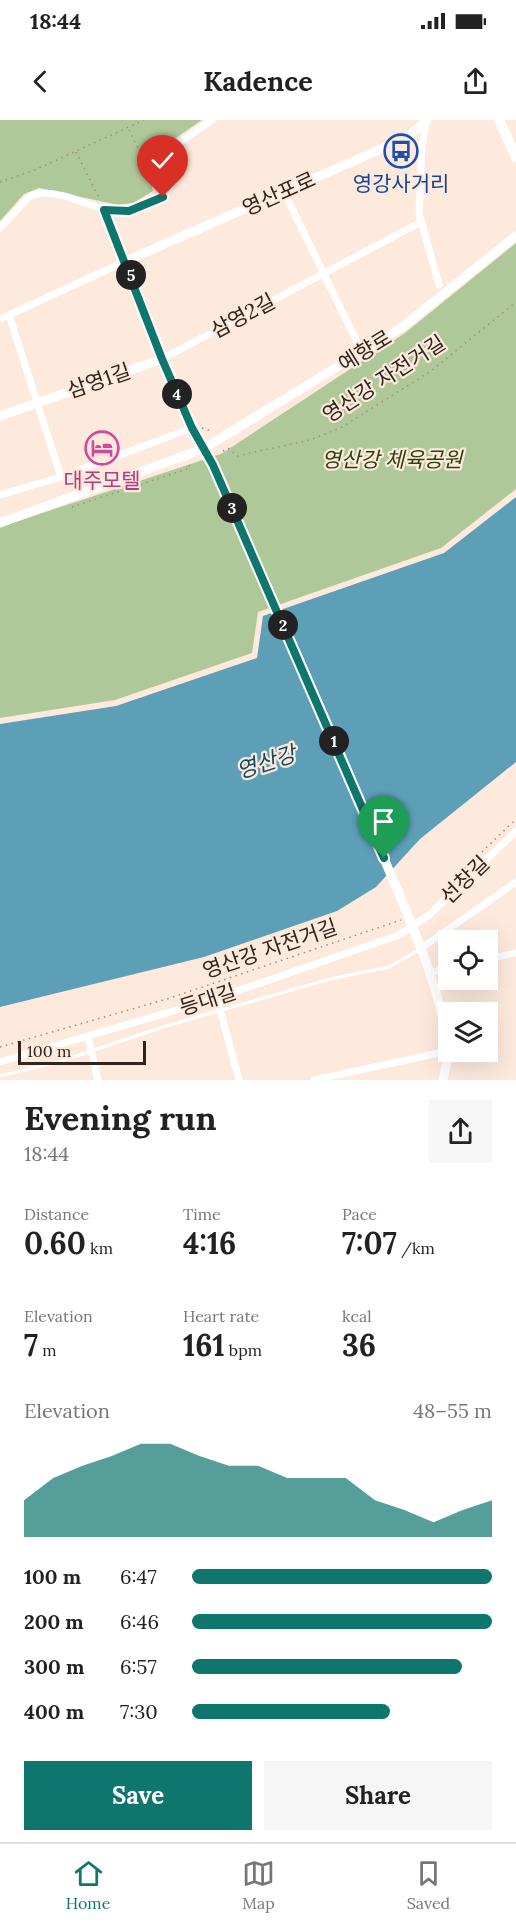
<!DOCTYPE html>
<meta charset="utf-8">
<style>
body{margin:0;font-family:Lora,"Noto Sans KR",serif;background:#f6f6f6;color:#222;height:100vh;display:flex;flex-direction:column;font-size:22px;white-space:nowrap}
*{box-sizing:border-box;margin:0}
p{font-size:20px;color:#767676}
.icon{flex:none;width:33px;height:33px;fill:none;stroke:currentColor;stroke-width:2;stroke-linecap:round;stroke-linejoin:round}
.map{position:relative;height:960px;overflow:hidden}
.panel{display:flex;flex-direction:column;background:#fff;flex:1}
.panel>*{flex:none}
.tools{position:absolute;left:438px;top:810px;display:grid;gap:12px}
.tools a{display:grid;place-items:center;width:60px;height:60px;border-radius:0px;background:#fff;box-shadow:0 6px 24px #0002;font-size:30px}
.scale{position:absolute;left:18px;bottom:15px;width:128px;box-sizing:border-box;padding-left:6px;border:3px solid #30241c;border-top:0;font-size:16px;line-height:21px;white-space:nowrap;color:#30241c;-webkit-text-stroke:4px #feeadd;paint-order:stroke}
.pin{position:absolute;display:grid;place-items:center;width:51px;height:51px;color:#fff;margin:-62px -26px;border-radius:50% 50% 50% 0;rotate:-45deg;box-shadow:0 0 6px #0007}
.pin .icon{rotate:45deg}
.km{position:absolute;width:30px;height:30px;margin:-15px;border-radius:50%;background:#222;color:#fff;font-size:16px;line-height:30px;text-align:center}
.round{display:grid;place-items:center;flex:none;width:63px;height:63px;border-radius:0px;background:#f6f6f6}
.overview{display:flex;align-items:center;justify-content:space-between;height:102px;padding:0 24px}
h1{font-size:33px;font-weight:700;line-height:45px}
.stats{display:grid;grid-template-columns:repeat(3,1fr);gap:9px;height:102px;padding:6px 24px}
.stats div{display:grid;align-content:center}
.stats b{font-size:30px;font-weight:700}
.stats small{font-size:16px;font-weight:400}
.stats p{font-size:16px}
.chart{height:168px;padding:12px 24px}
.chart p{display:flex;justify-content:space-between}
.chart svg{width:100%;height:108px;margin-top:6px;fill:#0f766e;opacity:.7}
.cta{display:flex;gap:12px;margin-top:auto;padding:12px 24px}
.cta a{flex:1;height:69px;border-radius:0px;background:#0f766e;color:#fff;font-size:24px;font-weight:700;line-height:69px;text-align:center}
.cta a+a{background:#f6f6f6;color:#222}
ul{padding:0 24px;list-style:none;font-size:20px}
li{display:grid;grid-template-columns:96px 72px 1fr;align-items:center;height:45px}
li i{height:15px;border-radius:8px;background:#0f766e}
.status{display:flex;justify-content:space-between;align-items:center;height:42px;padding:0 30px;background:#fff;direction:ltr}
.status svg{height:16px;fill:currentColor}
header{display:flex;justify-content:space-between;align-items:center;height:78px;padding:0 24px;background:#fff;font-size:27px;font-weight:700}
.tabs{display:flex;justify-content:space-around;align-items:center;height:84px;border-top:2px solid #e0e0e0;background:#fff;font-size:16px;color:#767676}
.tabs a{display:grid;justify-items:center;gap:3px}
.tabs .active{color:#0f766e}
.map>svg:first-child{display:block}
.green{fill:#aec89a}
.water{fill:#5d9fb7}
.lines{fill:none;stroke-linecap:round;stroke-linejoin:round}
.path{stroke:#9e8e83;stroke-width:1.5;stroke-dasharray:1.5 4.5;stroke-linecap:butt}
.lane{stroke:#fff;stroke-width:3}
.street{stroke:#fff;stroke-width:7}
.secondary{stroke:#fff;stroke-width:9}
.primary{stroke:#fff;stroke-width:10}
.route-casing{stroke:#fff;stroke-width:12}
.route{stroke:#0f766e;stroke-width:8}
.labels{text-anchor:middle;stroke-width:4.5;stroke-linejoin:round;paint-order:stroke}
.transit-label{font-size:21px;fill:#164399;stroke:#feeadd}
.street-label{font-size:21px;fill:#30241c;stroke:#feeadd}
.park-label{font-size:21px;font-style:italic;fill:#29430d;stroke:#feeadd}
.hotel-label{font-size:21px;fill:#b23c85;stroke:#feeadd}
.water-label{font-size:22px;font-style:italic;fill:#124b5c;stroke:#feeadd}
</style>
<div class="status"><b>18:44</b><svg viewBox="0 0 49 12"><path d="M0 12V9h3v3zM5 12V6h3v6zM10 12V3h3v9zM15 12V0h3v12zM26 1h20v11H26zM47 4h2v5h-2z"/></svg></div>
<header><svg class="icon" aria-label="back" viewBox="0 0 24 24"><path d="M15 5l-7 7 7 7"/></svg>Kadence<svg class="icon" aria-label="share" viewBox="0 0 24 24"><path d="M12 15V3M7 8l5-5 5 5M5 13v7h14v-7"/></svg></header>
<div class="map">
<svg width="516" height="960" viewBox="0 0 516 960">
<rect width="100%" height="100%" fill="#feeadd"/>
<!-- green -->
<path class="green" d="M 0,0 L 202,0 L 148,37 L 147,44 L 153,71 L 133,83 L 118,85 L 39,68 L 24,74 L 0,101 Z
M 516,123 L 516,369 L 441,428 L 258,492 L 252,533 L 115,580 L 0,598 L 0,407 L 221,334 L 405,213 Z"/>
<!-- water -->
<path class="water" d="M 516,377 L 516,642 L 420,719 L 376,767 L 337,791 L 204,837 L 0,887 L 0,604 L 116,586 L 257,538 L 263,496 L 444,433 Z"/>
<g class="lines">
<!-- path -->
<path class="path" d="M 129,10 L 144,40 L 150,40
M 76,32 L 99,78
M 0,62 L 37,49 L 144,0
M 202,308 L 212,311
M 223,331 L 228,328 L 237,336 L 310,320 L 342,307 L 431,251 L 516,182
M 72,387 L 190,348 L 189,345
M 456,757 L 516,699
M 0,927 L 167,879 L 401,800"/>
<!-- lane -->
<path class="lane" d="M 0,956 L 58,942 L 163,907 L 330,859 L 389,847 L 419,830"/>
<!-- street -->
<path class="street" d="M 427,0 L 422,24 L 419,93 L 439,165
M 284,72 L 356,220
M 0,108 L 30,76 L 41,73 C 85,73 102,105 151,83 C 159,80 166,77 169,69 L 157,47 L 157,38 L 212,0
M 9,195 L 61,357
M 0,199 L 126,141
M 162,239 L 421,102
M 0,375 L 61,357 L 192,308
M 420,829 L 516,762
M 488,839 L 516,833
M 429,853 L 448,848
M 217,878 L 239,960
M 88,916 L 98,960
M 0,942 L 217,878 L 399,815 L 429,795 L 516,711
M 314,960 L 448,931"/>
<!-- secondary -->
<path class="secondary" d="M 104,90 L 162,239 L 192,308 L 213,345 C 269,473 328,600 380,729 C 406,792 438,858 448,926
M 126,141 L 406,18 L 427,0
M 0,296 L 162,239
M 0,403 L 203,329 L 401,208 L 516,116
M 443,960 L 449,932"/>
<!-- primary -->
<path class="primary" d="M 499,0 L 516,37"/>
</g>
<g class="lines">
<defs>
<path id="route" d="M 163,77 L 129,91 L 104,90 L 162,239 L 192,308 L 213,345 L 384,738"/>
</defs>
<!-- route casing -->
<use href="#route" class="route-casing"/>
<!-- route -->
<use href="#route" class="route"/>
</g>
<!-- icons -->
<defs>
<symbol id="bus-ring" viewBox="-11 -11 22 22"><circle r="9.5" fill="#feeadd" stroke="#1a4fb4" stroke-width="1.5"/><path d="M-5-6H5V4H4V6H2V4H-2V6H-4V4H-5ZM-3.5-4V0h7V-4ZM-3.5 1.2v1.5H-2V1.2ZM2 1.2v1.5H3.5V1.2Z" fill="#1a4fb4"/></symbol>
<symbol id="hotel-ring" viewBox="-11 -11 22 22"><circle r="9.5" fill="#feeadd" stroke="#d1479c" stroke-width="1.5"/><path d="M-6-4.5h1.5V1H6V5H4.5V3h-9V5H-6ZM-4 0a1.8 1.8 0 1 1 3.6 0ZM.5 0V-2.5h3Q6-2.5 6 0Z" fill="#d1479c"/></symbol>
</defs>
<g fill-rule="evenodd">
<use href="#bus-ring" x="382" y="12" width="38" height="38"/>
<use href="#hotel-ring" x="83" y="309" width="38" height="38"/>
</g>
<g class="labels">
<!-- transit labels -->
<g class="transit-label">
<text x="401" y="71">영강사거리</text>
</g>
<!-- street labels -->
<g class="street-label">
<text transform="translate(279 74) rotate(-24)" y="7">영산포로</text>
<text transform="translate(243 196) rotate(-28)" y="7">삼영2길</text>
<text transform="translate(365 231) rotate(-32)" y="7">예향로</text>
<text transform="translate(384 259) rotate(-33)" y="7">영산강 자전거길</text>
<text transform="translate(99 261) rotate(-19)" y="7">삼영1길</text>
<text transform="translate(465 760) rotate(-44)" y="7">선창길</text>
<text transform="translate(270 829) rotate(-19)" y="7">영산강 자전거길</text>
<text transform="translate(208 880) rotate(-18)" y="7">등대길</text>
</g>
<!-- park labels -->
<g class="park-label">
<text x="392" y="347">영산강 체육공원</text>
</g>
<!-- hotel labels -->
<g class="hotel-label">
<text x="102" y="368">대주모텔</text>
</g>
<!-- water labels -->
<g class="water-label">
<text transform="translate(266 642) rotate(-18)" y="8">영산강</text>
</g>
</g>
</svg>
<div class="tools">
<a><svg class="icon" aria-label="locate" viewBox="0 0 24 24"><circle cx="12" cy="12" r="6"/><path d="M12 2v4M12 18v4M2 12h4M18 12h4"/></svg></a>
<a><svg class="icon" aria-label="layers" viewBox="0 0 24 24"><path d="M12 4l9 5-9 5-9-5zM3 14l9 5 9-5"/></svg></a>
</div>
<div class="scale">100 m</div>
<div class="pin" style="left:384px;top:738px;background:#1e9e55"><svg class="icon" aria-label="arrive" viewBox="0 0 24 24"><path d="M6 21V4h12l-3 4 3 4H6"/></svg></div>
<div class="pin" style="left:163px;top:77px;background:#d93025"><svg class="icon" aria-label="check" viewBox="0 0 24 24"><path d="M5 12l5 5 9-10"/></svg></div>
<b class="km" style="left:334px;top:621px">1</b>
<b class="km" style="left:283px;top:505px">2</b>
<b class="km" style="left:232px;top:388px">3</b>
<b class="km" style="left:177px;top:274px">4</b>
<b class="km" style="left:131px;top:155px">5</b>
</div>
<section class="panel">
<div class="overview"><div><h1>Evening run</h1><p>18:44</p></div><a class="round"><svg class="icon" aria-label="share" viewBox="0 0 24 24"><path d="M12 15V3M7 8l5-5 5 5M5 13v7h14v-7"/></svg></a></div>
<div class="stats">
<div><p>Distance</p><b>0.60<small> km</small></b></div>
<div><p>Time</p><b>4:16</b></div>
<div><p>Pace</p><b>7:07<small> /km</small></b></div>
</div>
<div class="stats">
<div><p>Elevation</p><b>7<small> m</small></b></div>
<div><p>Heart rate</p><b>161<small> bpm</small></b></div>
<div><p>kcal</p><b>36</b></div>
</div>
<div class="chart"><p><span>Elevation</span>48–55 m</p>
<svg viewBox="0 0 160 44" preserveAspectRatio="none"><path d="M0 44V29L10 20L20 15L30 11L40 6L50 6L60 11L70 15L80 15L90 20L100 20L110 20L120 29L130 33L140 38L150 33L160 29V44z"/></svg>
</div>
<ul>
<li><b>100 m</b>6:47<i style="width:100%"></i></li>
<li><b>200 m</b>6:46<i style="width:100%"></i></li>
<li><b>300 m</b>6:57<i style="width:90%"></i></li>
<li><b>400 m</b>7:30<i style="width:66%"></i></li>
</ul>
<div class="cta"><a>Save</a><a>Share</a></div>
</section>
<nav class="tabs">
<a class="active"><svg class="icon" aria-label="home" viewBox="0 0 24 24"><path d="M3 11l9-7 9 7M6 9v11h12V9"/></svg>Home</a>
<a><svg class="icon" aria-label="map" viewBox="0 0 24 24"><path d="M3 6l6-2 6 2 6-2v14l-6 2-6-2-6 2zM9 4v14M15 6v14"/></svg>Map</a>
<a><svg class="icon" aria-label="saved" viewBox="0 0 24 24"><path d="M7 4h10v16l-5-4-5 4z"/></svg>Saved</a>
</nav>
